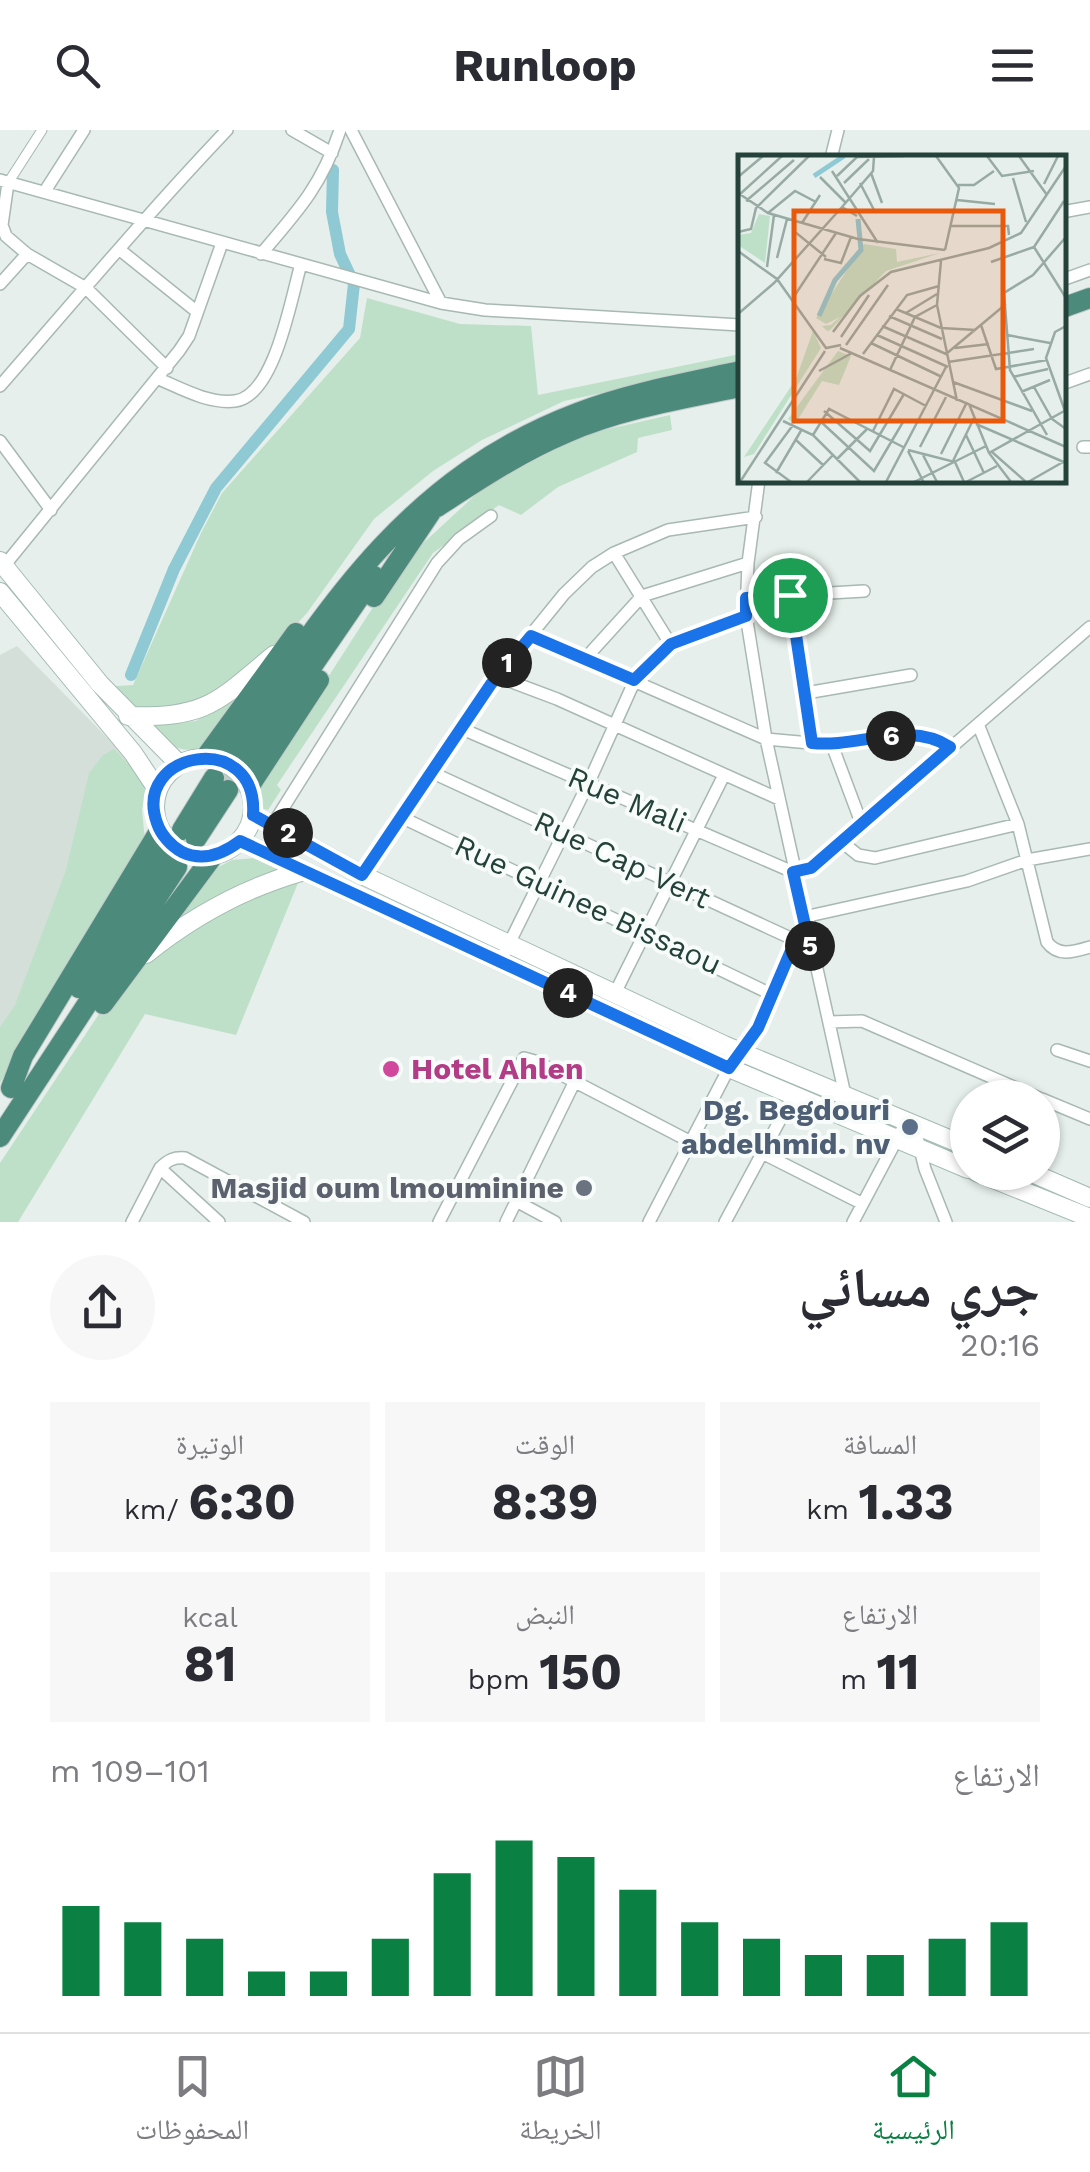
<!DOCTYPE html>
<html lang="ar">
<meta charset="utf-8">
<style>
body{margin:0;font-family:"Work Sans","Noto Naskh Arabic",sans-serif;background:#f7f7f7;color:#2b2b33;direction:rtl;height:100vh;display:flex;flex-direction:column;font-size:38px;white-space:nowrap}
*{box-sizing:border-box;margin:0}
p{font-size:32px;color:#7c7c81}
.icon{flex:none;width:55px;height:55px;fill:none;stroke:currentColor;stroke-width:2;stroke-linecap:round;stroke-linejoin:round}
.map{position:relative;height:1092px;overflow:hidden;direction:ltr}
.drawer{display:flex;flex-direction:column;background:#fff;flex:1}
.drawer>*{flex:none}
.controls{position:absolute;left:950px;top:950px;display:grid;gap:20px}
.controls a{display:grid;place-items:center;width:110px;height:110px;border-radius:50%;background:#fff;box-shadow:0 2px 8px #0004;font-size:50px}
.pin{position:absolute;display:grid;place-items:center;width:85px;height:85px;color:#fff;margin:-42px;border:5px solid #fff;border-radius:50%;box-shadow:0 2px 10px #0007}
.km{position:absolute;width:50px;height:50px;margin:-25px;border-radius:50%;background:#222;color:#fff;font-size:28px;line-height:50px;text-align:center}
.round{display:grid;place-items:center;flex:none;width:105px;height:105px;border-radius:52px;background:#f7f7f7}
.head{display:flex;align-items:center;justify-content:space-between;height:170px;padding:0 50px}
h1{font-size:55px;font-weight:700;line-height:75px}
.metrics{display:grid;grid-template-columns:repeat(3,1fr);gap:15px;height:170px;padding:10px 50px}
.metrics div{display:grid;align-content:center;border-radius:0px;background:#f7f7f7;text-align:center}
.metrics b{font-size:50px;font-weight:700}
.metrics small{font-size:28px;font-weight:400}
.metrics p{font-size:28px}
.chart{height:280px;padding:20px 50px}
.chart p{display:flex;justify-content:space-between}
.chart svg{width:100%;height:180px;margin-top:10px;stroke:#0b8043;stroke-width:6}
header{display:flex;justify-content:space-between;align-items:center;height:130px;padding:0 50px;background:#fff;font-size:45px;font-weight:700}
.tab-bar{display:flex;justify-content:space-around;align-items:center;height:140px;border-top:2px solid #e1e1e2;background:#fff;font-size:28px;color:#7c7c81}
.tab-bar a{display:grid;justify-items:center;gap:5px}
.tab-bar .current{color:#0b8043}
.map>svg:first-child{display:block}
.built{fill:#d4dfda}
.green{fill:#bfe0c8}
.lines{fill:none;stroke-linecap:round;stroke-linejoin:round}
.canal{stroke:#8ec9d4;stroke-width:12}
.trunk-tunnel{stroke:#bfccc8;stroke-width:20;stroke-dasharray:20 10;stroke-linecap:butt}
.pedestrian-casing{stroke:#a8b8b2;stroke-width:11}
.minor-casing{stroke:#a8b8b2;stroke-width:14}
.secondary-casing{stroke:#a4bbb3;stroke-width:20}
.trunk-casing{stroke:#c2cac8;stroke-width:22}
.pedestrian{stroke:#fff;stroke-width:9}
.minor{stroke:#fff;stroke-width:11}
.secondary{stroke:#fff;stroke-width:18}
.trunk{stroke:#4c8a7c;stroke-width:20}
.route-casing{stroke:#fff;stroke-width:20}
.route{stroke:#1a73e8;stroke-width:12}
.hotel-dot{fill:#d1479c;stroke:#f7fbf9;stroke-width:4}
.service-dot{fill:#5c6f8a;stroke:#f7fbf9;stroke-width:4}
.worship-dot{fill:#6b7280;stroke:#f7fbf9;stroke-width:4}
.labels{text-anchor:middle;stroke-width:8;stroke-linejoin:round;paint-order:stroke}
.street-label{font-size:30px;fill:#24423a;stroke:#f7fbf9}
.hotel-label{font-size:30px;font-weight:bold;fill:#b23c85;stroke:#f7fbf9;text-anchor:start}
.service-label{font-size:30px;font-weight:bold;fill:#4e5e75;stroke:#f7fbf9;text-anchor:end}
.worship-label{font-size:30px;font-weight:bold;fill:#5b616d;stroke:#f7fbf9;text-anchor:end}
.inset-river{fill:none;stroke:#8ec9d4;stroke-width:5}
.inset-road{fill:none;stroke:#98aaa4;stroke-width:2.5}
.view{fill:#e8590c;fill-opacity:0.15;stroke:#e8590c;stroke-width:5}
.inset-edge{fill:none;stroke:#24423a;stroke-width:5}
</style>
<header><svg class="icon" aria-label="menu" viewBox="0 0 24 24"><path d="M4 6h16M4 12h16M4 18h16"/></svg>Runloop<svg class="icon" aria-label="search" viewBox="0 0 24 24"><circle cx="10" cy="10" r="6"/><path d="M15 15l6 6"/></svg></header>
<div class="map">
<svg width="1090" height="1092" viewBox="0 0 1090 1092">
<rect width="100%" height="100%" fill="#e6efeb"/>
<!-- built -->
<path class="built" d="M 17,516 L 133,634 L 82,774 L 0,899 L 0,525 Z"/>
<!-- green -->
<path class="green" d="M 367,168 L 460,194 L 531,196 L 538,265 L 740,224 L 740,234 L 564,271 L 482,310 L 433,341 L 374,389 L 307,483 L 253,540 L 203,577 L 167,585 L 127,576 L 116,556 L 133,555 L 201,403 L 222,363 L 360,208 Z
M 670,285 L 672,300 L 638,308 L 637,322 L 558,357 L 521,385 L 499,375 L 433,423 L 277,655 L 281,660 L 268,680 L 261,678 L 257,665 L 269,639 L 386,457 L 419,417 L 484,357 L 582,305 Z
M 273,532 L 202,619 C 176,623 165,613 148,596 L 196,591 L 227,570 Z
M 114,619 L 147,654 L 142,680 L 145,711 L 0,953 L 0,897 L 15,875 L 66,740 L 89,643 L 103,625 Z
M 254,728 L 276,737 L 298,753 L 236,905 L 145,884 L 18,1092 L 0,1092 L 0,1033 L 99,884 L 144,833 L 205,744 L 232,730 Z"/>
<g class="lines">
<!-- canal -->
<path class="canal" d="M 131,545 L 174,439 L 216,358 L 349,199 L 354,154 L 340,124 L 332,82 L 333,40"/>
<!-- trunk-tunnel -->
<path class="trunk-tunnel" d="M 214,648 L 233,619
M 228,660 L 248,630
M 163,727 L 182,700"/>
<defs>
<path id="pedestrian" d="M 8,53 L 42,0"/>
<path id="minor" d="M 292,0 L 332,23
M 351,0 L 441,173
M 831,28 L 838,0
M 0,50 L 441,173 L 485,180 L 740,195
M 8,53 L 2,95 L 6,106 L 27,124 L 86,158 L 167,238
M 45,61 L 84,0
M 1062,82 L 1090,77
M 120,120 L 196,181
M 261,124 C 298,81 322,55 340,0
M 1062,150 L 1090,140
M 0,154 L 27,124
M 159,249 C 182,259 209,274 235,271 C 275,266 291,168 301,134
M 1062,254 L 1090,244
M 0,256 C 75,170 148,83 227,0
M 0,311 L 51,380
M 1083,317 L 1090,317
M 759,350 L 748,433 L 746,485 L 766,609 L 851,992
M 614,423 L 671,515
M 4,436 L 179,221 L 189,206 L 222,113
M 790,465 L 812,613
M 747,468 L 864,461
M 531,506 L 766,609 L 832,615 L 915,605 L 935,608 L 950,617
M 583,531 L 642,466 L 748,433
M 496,546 L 557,569 L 779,669
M 806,563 L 911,545
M 978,594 L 1018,694 L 1047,812 C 1058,827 1073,822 1090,817
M 460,598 L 793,742 L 811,737 L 842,712 L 1090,497
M 832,615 L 862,695
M 433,643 L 810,817
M 401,687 L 773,865
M 273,694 L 437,433 L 459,409 L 491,386
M 842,712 L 858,725 L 875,728 L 1018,694
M 362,745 L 491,554 L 564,464 L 592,437 L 614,423 L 668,400 L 756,387
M 804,787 L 967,751 L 1027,730 L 1090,719
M 500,832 L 589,652 L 635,550 L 671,515 L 746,485
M 615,863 L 724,645
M 829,892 L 862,891 L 1039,968
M 1057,920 L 1090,931
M 1042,969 L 1090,989
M 914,995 L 925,1039 L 946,1092
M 762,1023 L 861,1073
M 160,1038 L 219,1092
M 516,1071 L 555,1092
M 132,1092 L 160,1038 C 168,1030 174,1027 185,1028 L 304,1092
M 439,1092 L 524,928 L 535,931 L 691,1012
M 506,1092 L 574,953
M 649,1092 L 729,938 L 758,898 L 796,809
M 725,1092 L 793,966
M 853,1092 L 906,992"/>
<path id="secondary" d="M 0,431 L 100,554 L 179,634
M 0,462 L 133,623 L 157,659
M 128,586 C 207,588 216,573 274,525
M155 677a49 49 0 1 1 98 0a49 49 0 1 1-98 0Z
M 253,685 L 362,745 L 724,915 L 968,1017
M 240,711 L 729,938 L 968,1039
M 146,824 C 192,787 247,757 304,741
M 976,1042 L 1090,1088
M 1030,1042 L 1090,1068"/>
<path id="trunk" d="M 1062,178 L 1090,168
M 437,377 C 479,350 519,323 566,303 C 621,279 682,269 740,257
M 374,467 L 431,382
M 233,619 C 327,476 409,347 577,283 C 629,263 685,253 740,241
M 205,628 L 296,503
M 248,630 L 374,446
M 249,657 L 319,550
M 182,700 L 214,648
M 196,709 L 228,660
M 79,858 L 163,727
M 103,874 L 213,726
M 11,958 L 23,926 L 160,700
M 0,1007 L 177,737"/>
</defs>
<!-- pedestrian casing -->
<use href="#pedestrian" class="pedestrian-casing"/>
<!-- minor casing -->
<use href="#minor" class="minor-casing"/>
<!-- secondary casing -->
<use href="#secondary" class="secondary-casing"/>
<!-- trunk casing -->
<use href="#trunk" class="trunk-casing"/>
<!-- pedestrian -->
<use href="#pedestrian" class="pedestrian"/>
<!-- minor -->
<use href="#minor" class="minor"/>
<!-- secondary -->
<use href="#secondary" class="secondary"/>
<!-- trunk -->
<use href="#trunk" class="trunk"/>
</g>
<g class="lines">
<defs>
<path id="route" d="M 790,465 L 812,613 C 858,618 908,590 950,617 L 811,738 L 793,742 L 810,817 L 796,809 L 758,898 L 729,938 L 240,711 C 223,724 203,732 182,722 C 171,716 161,705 157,693 C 131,620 259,599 253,685 L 362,745 L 491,554 L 531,506 L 634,550 L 671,514 L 746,486 L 746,468 Z"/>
</defs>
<!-- route casing -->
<use href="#route" class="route-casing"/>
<!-- route -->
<use href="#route" class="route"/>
</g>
<!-- markers -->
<circle class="hotel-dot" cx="391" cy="939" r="10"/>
<circle class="service-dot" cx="910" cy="997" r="10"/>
<circle class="worship-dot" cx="584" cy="1058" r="10"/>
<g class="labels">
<!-- street labels -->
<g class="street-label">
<text transform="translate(627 670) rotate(23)" y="10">Rue Mali</text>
<text transform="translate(622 730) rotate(25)" y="10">Rue Cap Vert</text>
<text transform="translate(588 775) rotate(25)" y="10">Rue Guinee Bissaou</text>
</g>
<!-- hotel labels -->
<g class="hotel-label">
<text x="411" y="949">Hotel Ahlen</text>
</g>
<!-- service labels -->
<g class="service-label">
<text x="890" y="990">Dg. Begdouri<tspan x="890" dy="34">abdelhmid. nv</tspan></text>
</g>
<!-- worship labels -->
<g class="worship-label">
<text x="564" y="1068">Masjid oum lmouminine</text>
</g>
</g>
<!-- overview -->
<g transform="translate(738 25)">
<rect width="328" height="328" fill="#e6efeb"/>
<path d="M 21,59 L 32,61 L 27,108 L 0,90 L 0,80 L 13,78 ZM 126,89 L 158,94 L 159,107 L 202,98 L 148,116 L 91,176 L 88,175 L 84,171 L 93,170 L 102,162 L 88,169 L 78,163 ZM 75,176 L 83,193 L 16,299 L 6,302 L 58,224 ZM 100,196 L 113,201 L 101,230 L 84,226 L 57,269 L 50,264 Z" fill="#bfe0c8"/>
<path class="inset-river" d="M 76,21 L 106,1M 81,161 L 97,125 L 123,95 L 120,64"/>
<path class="inset-road" d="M 198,1 L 221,33 L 207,95M 249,1 L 264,21 L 296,16M 281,1 L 309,40M 94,16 L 140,88M 133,18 L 144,48M 99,21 L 119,2 L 166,1M 0,22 L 25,1M 82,22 L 107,47M 275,23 L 288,67M 106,28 L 131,4M 122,28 L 136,55M 306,29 L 320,1M 220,30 L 236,30 L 256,16M 0,38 L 30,58 L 120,84 L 207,95M 1,40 L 44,1M 219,45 L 257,49M 8,46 L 56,5M 326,46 L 296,92 L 328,143M 104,52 L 135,16 L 136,2M 30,58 L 57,36 L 78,47M 57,67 L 57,77 L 88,102M 64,68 L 82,40M 213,71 L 270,71 L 271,80M 0,77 L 13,74 L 18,53 L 71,1M 0,96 L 39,124 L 88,193 L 103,190M 39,103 L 49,64M 86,104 L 103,108 L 113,82M 203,106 L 199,150 L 219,246M 253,107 L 296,92M 29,112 L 36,60M 57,140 L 98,78M 158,154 L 203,173 L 238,175M 168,158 L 199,139M 0,159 L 36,128 L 104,52 L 119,61M 151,161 L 204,184M 243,170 L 258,214 L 309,205M 144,171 L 208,199 L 268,149M 95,177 L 122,141 L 153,117 L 251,93 L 283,78 L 328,11M 139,180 L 210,212M 269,180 L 312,188M 103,182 L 131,140M 133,188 L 204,222M 108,190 L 150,130M 102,193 L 328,292M 217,193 L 251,189M 125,199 L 169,140 L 201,131M 210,207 L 296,194M 152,215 L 177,162 L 199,150M 81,216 L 114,198M 275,222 L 310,214M 215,227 L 294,256M 296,232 L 314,264 L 328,274M 283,237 L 312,225M 231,249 L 251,298 L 273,327M 86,256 L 132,296 L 166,239M 327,256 L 308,203 L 317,177 L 328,171M 81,265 L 136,316 L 165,267M 45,266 L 75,280 L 122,327M 238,269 L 328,308M 135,276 L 156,234 L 188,251M 75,280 L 91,254 L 167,293M 228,280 L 246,318M 309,280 L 272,215 L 266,138 L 295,120 L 328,82M 58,285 L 85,310M 182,292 L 208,242M 170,295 L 217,307 L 226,327M 170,296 L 185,326M 254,297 L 288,327M 251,298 L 328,255M 203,299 L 229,247M 185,300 L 199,327M 99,304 L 129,274M 215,306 L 236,263M 26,307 L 53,327M 27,308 L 55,270M 38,318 L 64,274M 2,327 L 87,196M 69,327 L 95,300M 148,327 L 208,212M 176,327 L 248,291M 228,327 L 259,311M 290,327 L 325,307"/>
<path class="view" d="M 56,56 L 265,56 L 265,266 L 56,266 Z"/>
<rect width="328" height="328" class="inset-edge"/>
</g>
</svg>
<div class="controls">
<a><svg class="icon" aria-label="layers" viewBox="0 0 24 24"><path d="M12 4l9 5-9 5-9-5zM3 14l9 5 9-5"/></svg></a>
</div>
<div class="pin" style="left:790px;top:465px;background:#1e9e55"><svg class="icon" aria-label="arrive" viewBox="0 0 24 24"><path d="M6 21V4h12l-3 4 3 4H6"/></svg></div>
<b class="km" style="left:507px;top:533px">1</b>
<b class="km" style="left:288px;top:703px">2</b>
<b class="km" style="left:568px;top:863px">4</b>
<b class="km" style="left:810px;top:816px">5</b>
<b class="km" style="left:891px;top:606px">6</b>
</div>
<section class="drawer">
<div class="head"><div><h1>جري مسائي</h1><p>20:16</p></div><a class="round"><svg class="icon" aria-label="share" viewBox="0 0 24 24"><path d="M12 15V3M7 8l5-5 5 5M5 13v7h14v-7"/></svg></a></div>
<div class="metrics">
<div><p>المسافة</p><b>1.33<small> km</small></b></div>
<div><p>الوقت</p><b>8:39</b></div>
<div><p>الوتيرة</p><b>6:30<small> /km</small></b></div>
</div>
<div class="metrics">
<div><p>الارتفاع</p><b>11<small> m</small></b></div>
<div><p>النبض</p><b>150<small> bpm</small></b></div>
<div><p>kcal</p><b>81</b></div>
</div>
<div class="chart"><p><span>الارتفاع</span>101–109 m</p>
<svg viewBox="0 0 160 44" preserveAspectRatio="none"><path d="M5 44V22M15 44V26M25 44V30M35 44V38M45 44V38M55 44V30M65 44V14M75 44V6M85 44V10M95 44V18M105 44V26M115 44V30M125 44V34M135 44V34M145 44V30M155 44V26"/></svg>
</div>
</section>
<nav class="tab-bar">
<a class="current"><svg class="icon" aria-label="home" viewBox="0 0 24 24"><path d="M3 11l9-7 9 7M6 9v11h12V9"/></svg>الرئيسية</a>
<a><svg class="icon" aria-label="map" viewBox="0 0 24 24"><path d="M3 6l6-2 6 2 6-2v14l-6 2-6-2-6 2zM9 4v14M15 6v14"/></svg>الخريطة</a>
<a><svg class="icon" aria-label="saved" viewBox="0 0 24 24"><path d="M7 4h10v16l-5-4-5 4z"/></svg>المحفوظات</a>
</nav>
